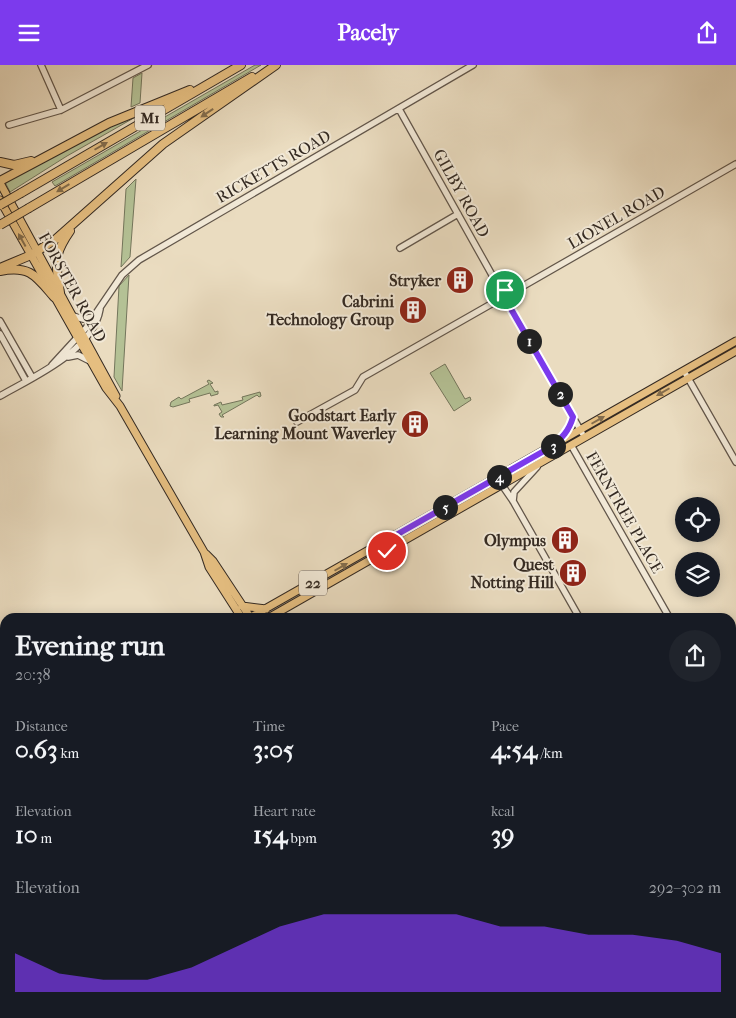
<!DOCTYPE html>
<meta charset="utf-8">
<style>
body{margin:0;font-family:"IM FELL French Canon",serif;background:#20242c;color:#f1f3f6;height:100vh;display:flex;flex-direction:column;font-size:19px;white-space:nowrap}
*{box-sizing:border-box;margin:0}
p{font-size:16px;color:#9ea1a6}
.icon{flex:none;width:28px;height:28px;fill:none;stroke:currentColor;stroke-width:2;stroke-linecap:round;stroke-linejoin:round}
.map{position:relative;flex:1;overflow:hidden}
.sheet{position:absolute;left:0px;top:548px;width:736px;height:406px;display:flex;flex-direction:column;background:#171b24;border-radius:15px 15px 0 0;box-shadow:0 2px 12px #0003}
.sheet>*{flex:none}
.tools{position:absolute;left:675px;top:432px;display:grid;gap:10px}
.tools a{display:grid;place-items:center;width:45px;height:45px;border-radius:50%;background:#171b24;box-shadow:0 2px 12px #0003;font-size:25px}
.pin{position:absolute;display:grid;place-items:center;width:42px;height:42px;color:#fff;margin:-21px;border:2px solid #fff;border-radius:50%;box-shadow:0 1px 5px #0007}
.km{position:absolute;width:25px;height:25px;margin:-12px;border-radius:50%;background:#222;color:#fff;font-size:14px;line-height:25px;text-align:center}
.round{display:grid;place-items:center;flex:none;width:52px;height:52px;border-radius:26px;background:#20242c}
.head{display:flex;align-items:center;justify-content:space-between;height:85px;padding:0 15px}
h1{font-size:28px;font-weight:700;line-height:38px}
.metrics{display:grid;grid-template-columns:repeat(3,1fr);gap:8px;height:85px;padding:5px 15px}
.metrics div{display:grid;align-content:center}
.metrics b{font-size:25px;font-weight:700}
.metrics small{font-size:14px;font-weight:400}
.metrics p{font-size:14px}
.chart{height:140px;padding:10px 15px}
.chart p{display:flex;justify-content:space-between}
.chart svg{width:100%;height:90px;margin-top:5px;fill:#7c3aed;opacity:.7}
header{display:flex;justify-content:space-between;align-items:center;height:65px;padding:0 15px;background:#7c3aed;color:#fff;font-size:22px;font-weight:700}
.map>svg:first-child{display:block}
.green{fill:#b4c195;stroke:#74765c}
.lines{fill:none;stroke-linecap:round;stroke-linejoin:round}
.minor-casing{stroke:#62564a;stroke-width:8}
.major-casing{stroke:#342a22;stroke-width:9}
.highway-casing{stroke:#342a22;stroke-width:10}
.minor{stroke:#f1e8d6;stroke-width:5.5}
.major{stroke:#e5be80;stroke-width:7}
.highway{stroke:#e5be80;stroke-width:8}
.highway-bridge-casing{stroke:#342a22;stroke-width:10;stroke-linecap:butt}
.highway-bridge{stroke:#e5be80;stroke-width:8}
.oneway{fill:#846d4c}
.route-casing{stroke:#fff;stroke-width:10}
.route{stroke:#7c3aed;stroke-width:6}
.labels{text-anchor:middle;stroke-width:4;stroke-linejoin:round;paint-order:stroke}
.shield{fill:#f1e8d6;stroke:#6d6358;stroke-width:1}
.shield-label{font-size:15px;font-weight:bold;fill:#342a22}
.street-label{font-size:16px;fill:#342a22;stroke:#f1e8d6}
.poi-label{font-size:16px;font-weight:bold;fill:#342a22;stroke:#f1e8d6;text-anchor:end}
</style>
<header><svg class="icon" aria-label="menu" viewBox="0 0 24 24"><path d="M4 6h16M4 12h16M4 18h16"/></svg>Pacely<svg class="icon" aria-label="share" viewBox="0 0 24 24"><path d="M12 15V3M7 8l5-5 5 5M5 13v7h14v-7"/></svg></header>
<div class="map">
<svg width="736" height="953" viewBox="0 0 736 953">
<rect width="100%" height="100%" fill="#eadcc0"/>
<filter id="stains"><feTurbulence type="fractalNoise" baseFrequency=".004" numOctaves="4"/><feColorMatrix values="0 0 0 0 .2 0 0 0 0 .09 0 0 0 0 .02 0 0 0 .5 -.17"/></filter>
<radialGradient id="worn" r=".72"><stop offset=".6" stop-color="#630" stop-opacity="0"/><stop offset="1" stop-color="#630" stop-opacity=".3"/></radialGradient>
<!-- green -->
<path class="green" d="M 255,0 L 261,0 L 55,121 L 52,117 Z
M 142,8 L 140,38 L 131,42 L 133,13 Z
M 146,46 L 67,91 L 10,127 L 5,117 L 91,70 Z
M 136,114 L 130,192 L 121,202 L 126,124 Z
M 129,210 L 122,326 L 114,312 L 119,221 Z
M 445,299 L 465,334 L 470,332 L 471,335 L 454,346 L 430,308 Z
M 209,315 L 213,318 L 210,319 L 215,327 L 218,326 L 218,329 L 211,331 L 210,328 L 189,334 L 190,337 L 173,342 L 170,341 L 171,337 L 179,332 L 181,334 L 209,319 L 207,316 Z
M 260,327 L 261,331 L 259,332 L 257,330 L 222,350 L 224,352 L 221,352 L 219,349 L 222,347 L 218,340 L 214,341 L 214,340 L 221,337 L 222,340 L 243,335 L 242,332 Z
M 217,949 L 351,949 L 353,953 L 220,953 Z"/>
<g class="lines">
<defs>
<path id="minor" d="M 41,0 L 61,45
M 399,44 L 501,226
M 9,60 L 61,45 L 148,0
M 400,183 L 458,149
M499 231a6 6 0 1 1 12 0a6 6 0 1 1-12 0Z
M 511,228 L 736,99
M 507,237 L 582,368
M 73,251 L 83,254 L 93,252
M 0,256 L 32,312
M 0,269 L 26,316
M 68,292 L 78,290 L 90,296
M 52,300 L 86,263 L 122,210 L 139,195 L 473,0
M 684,306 L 736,397
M 0,331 C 33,312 93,286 100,244
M 297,357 L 355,325 L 363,312 L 500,234
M 562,373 L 570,363 L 573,352
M 571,380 L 669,552
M 502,420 L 513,436 L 579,552
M 513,436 L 514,427 L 537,402
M 0,586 L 5,595
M 731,718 L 736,715
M 0,783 L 3,787 L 5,786
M 0,845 L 5,842
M 731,874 L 736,871
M 0,895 L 5,903
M 31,949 L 34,953
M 103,949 L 105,953
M 472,949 L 474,953
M 619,949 L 625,953
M 0,952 L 5,949
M 397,953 L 405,949
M 594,953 L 597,949"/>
<path id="major" d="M 0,118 L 116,331
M 0,135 L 106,323 L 120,341 L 204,487 L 209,502 L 241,552
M 206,489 L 213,496 L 250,552
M 242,541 L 266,544
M 251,552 L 736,276
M 270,552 L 736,286
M 0,665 L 5,672
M 0,698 L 5,695
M 0,707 L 5,704
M 177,949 L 179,953"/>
<path id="highway" d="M 0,97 L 14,100 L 31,96
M 0,116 L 109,58 L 190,25
M 21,128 L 241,0
M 29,143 L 252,12
M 0,203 L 31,190 L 56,174 L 163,79 L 276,0
M 0,206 C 30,200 36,211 54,232
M 60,228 C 56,198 52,192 70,166"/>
</defs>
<!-- minor casing -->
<use href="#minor" class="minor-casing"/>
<!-- major casing -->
<use href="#major" class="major-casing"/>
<!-- highway casing -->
<use href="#highway" class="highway-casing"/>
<!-- minor -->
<use href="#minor" class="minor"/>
<!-- major -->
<use href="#major" class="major"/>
<!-- highway -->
<use href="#highway" class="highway"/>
<defs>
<path id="highway-bridge" d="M 0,140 L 21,128
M 0,160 L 29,143"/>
</defs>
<!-- highway-bridge casing -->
<use href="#highway-bridge" class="highway-bridge-casing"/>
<!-- highway-bridge -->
<use href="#highway-bridge" class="highway-bridge"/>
</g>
<!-- one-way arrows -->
<defs><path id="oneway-solid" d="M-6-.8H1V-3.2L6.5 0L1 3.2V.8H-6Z" transform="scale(1.25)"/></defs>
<g class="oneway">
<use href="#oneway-solid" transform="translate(207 48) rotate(146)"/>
<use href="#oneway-solid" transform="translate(101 81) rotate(-30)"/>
<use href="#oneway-solid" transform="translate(63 123) rotate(149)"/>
<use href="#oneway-solid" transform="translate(22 175) rotate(-119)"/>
<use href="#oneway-solid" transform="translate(663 327) rotate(150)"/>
<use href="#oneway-solid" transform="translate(598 355) rotate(-30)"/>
<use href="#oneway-solid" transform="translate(341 502) rotate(-30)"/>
</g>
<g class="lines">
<defs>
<path id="route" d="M 387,486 L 382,478 L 551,382 C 562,373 569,366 573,352 L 507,237 L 511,234 L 511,230 L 509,226 L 505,225"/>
</defs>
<!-- route casing -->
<use href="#route" class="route-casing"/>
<!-- route -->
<use href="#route" class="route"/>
</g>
<!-- icons -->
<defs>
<symbol id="building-disc" viewBox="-11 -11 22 22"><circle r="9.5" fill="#8f2418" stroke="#f1e8d6"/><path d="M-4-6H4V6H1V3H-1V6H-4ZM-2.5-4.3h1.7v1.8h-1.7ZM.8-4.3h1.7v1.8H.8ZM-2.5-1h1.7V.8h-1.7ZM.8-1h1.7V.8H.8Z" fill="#fff"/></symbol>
</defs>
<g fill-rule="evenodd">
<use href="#building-disc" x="444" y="199" width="32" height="32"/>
<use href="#building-disc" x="397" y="229" width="32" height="32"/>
<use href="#building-disc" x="399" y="343" width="32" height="32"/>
<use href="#building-disc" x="549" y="459" width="32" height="32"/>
<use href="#building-disc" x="557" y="492" width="32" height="32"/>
</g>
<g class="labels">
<!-- shield labels -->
<g class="shield">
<rect x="135" y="40.5" width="30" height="25" rx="4"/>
<rect x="299" y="505.5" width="28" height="25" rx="4"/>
</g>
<g class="shield-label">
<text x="150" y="58">M1</text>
<text x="313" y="523">22</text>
</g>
<!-- street labels -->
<g class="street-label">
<text transform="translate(273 101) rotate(-30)" y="6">RICKETTS ROAD</text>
<text transform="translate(462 128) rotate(61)" y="6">GILBY ROAD</text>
<text transform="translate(616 152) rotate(-30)" y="6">LIONEL ROAD</text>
<text transform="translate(73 222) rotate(61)" y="6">FORSTER ROAD</text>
<text transform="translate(625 447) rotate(60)" y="6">FERNTREE PLACE</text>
</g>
<!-- poi labels -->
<g class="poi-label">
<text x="441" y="221">Stryker</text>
<text x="394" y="242">Cabrini<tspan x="394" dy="18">Technology Group</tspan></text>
<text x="396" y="356">Goodstart Early<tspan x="396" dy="18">Learning Mount Waverley</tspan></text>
<text x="546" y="481">Olympus</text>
<text x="554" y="505">Quest<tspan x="554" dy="18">Notting Hill</tspan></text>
</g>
</g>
<rect width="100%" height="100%" filter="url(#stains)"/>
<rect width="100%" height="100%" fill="url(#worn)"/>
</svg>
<div class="tools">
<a><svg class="icon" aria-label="locate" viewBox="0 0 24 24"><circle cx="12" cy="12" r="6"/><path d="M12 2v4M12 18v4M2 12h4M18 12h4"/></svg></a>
<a><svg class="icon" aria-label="layers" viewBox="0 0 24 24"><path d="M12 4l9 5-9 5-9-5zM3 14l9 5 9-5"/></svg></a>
</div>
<div class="pin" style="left:505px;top:225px;background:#1e9e55"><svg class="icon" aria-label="arrive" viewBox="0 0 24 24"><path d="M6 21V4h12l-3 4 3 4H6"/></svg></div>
<div class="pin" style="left:387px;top:486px;background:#d93025"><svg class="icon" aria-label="check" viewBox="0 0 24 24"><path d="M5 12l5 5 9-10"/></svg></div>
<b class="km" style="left:529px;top:276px">1</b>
<b class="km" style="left:560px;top:329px">2</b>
<b class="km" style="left:553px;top:381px">3</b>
<b class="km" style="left:499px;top:412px">4</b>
<b class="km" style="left:445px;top:442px">5</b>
<section class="sheet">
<div class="head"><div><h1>Evening run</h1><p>20:38</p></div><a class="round"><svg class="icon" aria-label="share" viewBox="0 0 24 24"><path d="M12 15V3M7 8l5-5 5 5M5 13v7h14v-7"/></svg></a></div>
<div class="metrics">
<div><p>Distance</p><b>0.63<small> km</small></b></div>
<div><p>Time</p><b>3:05</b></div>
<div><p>Pace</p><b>4:54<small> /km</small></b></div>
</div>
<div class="metrics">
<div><p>Elevation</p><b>10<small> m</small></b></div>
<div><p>Heart rate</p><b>154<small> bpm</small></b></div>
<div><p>kcal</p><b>39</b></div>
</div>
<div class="chart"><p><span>Elevation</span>292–302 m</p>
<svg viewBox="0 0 160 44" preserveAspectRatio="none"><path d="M0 44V25L10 35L20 38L30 38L40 32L50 22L60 12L70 6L80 6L90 6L100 6L110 12L120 12L130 16L140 16L150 19L160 25V44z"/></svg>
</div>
</section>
</div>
